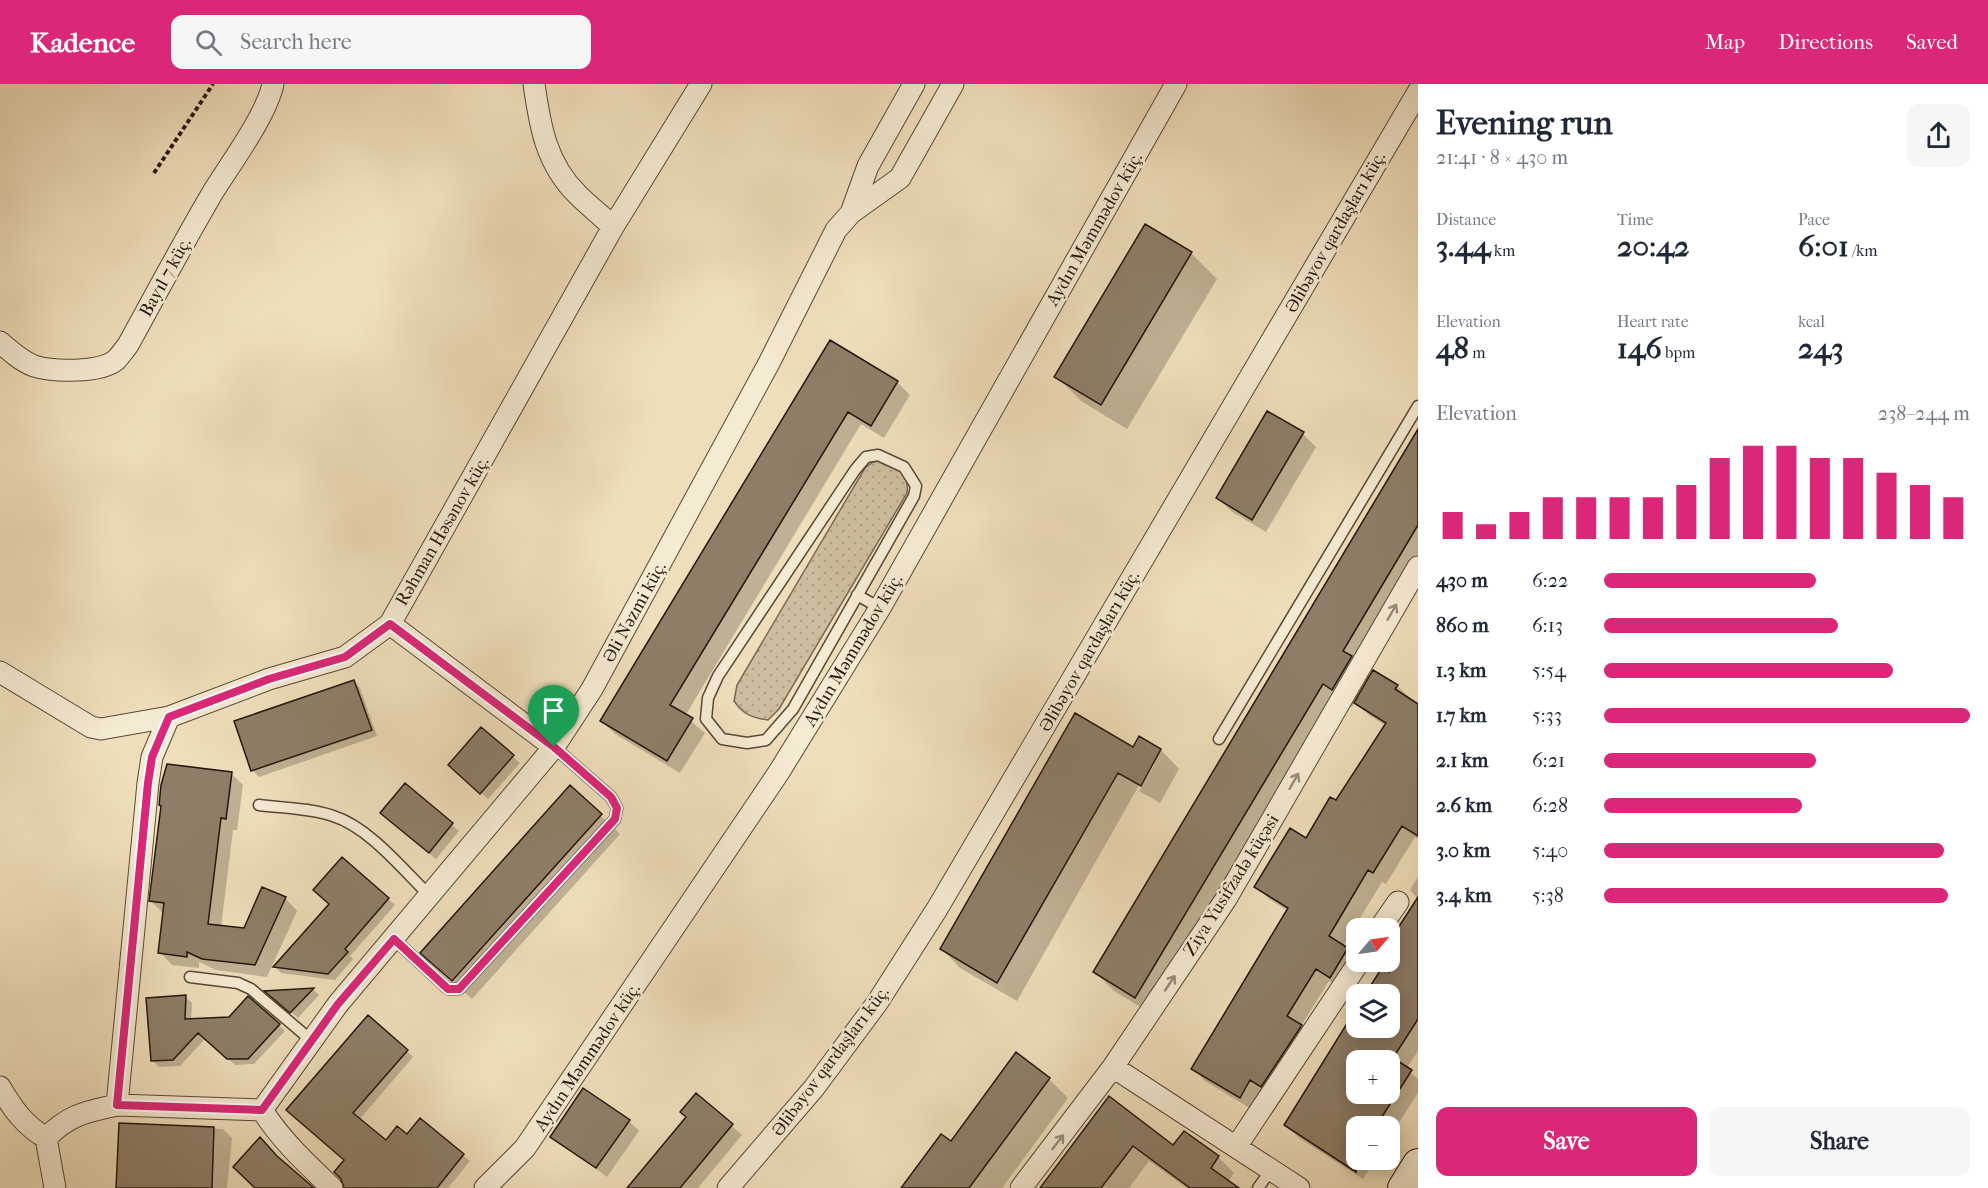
<!DOCTYPE html>
<meta charset="utf-8">
<style>
body{margin:0;font-family:"IM FELL French Canon",serif;background:#f6f6f7;color:#1f2937;height:100vh;display:flex;flex-direction:column;font-size:22px;white-space:nowrap}
*{box-sizing:border-box;margin:0}
p{font-size:20px;color:#747a83}
.icon{flex:none;width:33px;height:33px;fill:none;stroke:currentColor;stroke-width:2;stroke-linecap:round;stroke-linejoin:round}
.map{position:relative;flex:1;overflow:hidden}
.details{display:flex;flex-direction:column;background:#fff;width:570px}
.details>*{flex:none}
.needle{width:39px;rotate:61deg}
.tools{position:absolute;left:1346px;top:834px;display:grid;gap:12px}
.tools a{display:grid;place-items:center;width:54px;height:54px;border-radius:12px;background:#fff;box-shadow:0 3px 15px #0003;font-size:30px}
.pin{position:absolute;display:grid;place-items:center;width:51px;height:51px;color:#fff;margin:-62px -26px;border-radius:50% 50% 50% 0;rotate:-45deg;box-shadow:0 0 6px #0007}
.pin .icon{rotate:45deg}
.round{display:grid;place-items:center;flex:none;width:63px;height:63px;border-radius:12px;background:#f6f6f7}
.summary{display:flex;align-items:center;justify-content:space-between;height:102px;padding:0 18px}
h1{font-size:33px;font-weight:700;line-height:45px}
.metrics{display:grid;grid-template-columns:repeat(3,1fr);gap:9px;height:102px;padding:6px 18px}
.metrics div{display:grid;align-content:center}
.metrics b{font-size:30px;font-weight:700}
.metrics small{font-size:16px;font-weight:400}
.metrics p{font-size:16px}
.chart{height:168px;padding:12px 18px}
.chart p{display:flex;justify-content:space-between}
.chart svg{width:100%;height:108px;margin-top:6px;stroke:#db2777;stroke-width:6}
.primary-button{display:flex;gap:12px;margin-top:auto;padding:12px 18px}
.primary-button a{flex:1;height:69px;border-radius:12px;background:#db2777;color:#fff;font-size:24px;font-weight:700;line-height:69px;text-align:center}
.primary-button a+a{background:#f6f6f7;color:#1f2937}
ul{padding:0 18px;list-style:none;font-size:20px}
li{display:grid;grid-template-columns:96px 72px 1fr;align-items:center;height:45px}
li i{height:15px;border-radius:8px;background:#db2777}
header{display:flex;align-items:center;gap:36px;box-sizing:border-box;height:84px;padding:0 30px;background:#db2777;color:#fff}
header strong{font-size:28px}
nav{display:flex;gap:33px;margin-inline-start:auto;font-size:21px}
.search{width:420px;height:54px;background:#f6f6f7;display:flex;align-items:center;gap:15px;box-sizing:border-box;padding:0 21px;border-radius:12px;color:#747a83;font-size:22px}
main{display:flex;flex:1;min-height:0}
.map>svg:first-child{display:block}
.park{fill:url(#park-dots);stroke:#796955;stroke-width:1.5}
.shadow{fill:#0003;fill-rule:evenodd}
.building{fill:#8e7e67;stroke:#25160d;stroke-width:1.5;fill-rule:evenodd}
.lines{fill:none;stroke-linecap:round;stroke-linejoin:round}
.lane-casing{stroke:#584838;stroke-width:13}
.street-casing{stroke:#584838;stroke-width:23}
.secondary-casing{stroke:#25160d;stroke-width:32}
.path{stroke:#25160d;stroke-width:4;stroke-dasharray:4.5 3;stroke-linecap:butt}
.lane{stroke:#f5ead2;stroke-width:10}
.street{stroke:#f5ead2;stroke-width:21}
.secondary{stroke:#f5ead2;stroke-width:30}
.oneway{stroke:#978b79}
.route-casing{stroke:#fff;stroke-width:12}
.route{stroke:#db2777;stroke-width:8}
.labels{text-anchor:middle;stroke-width:5;stroke-linejoin:round;paint-order:stroke}
.street-label{font-size:18px;fill:#25160d;stroke:#f5ead2}
</style>
<header>
<strong>Kadence</strong>
<div class="search"><svg class="icon" aria-label="search" viewBox="0 0 24 24"><circle cx="10" cy="10" r="6"/><path d="M15 15l6 6"/></svg>Search here</div>
<nav><a>Map</a><a>Directions</a><a>Saved</a></nav>
</header>
<main>
<div class="map">
<svg width="1418" height="1104" viewBox="0 0 1418 1104">
<defs>
<pattern id="park-dots" width="8" height="8" patternUnits="userSpaceOnUse" patternTransform="scale(1.5)"><rect width="8" height="8" fill="#cdbc9d"/><path d="M2 2h.1M6 6h.1" fill="none" stroke="#b0a186" stroke-width="1.8" stroke-linecap="round"/></pattern>
</defs>
<rect width="100%" height="100%" fill="#efdeba"/>
<filter id="stains"><feTurbulence type="fractalNoise" baseFrequency=".00333" numOctaves="4"/><feColorMatrix values="0 0 0 0 .2 0 0 0 0 .09 0 0 0 0 .02 0 0 0 .5 -.17"/></filter>
<radialGradient id="worn" r=".72"><stop offset=".6" stop-color="#630" stop-opacity="0"/><stop offset="1" stop-color="#630" stop-opacity=".3"/></radialGradient>
<!-- park -->
<path class="park" d="M 884,376 C 900,384 909,390 907,409 L 779,625 L 768,636 C 752,634 743,630 734,617 L 737,601 L 865,384 L 873,378 Z"/>
<!-- shadow -->
<path class="shadow" d="M 1146,142 L 1192,170 L 1217,195 L 1127,345 L 1081,317 L 1056,292 Z
M 831,258 L 897,298 L 910,311 L 884,354 L 861,340 L 685,632 L 705,649 L 680,689 L 615,650 L 602,637 Z
M 1418,348 L 1418,492 L 1362,585 L 1371,593 L 1397,602 L 1418,621 L 1418,755 L 1415,753 L 1386,800 L 1382,798 L 1343,862 L 1356,874 L 1343,905 L 1329,897 L 1301,942 L 1313,955 L 1253,1026 L 1205,997 L 1193,984 L 1288,827 L 1269,815 L 1256,802 L 1306,756 L 1337,718 L 1386,642 L 1369,631 L 1355,618 L 1352,623 L 1343,618 L 1155,932 L 1114,907 L 1095,888 Z
M 1303,350 L 1316,363 L 1266,448 L 1231,427 L 1218,414 Z
M 354,598 L 360,604 L 377,652 L 259,693 L 252,686 Z
M 481,645 L 520,679 L 488,715 L 456,687 Z
M 1140,654 L 1161,666 L 1179,685 L 1160,719 L 1139,707 L 1155,680 L 1151,680 L 1017,917 L 960,884 L 942,865 L 1134,665 Z
M 231,689 L 243,701 L 237,746 L 233,746 L 221,843 L 244,846 L 285,814 L 297,827 L 267,893 L 216,886 L 199,878 L 199,884 L 172,881 L 160,868 L 163,829 L 151,817 Z
M 405,701 L 459,747 L 436,775 L 389,736 Z
M 570,703 L 620,750 L 472,915 L 422,869 Z
M 1418,793 L 1418,815 L 1410,806 Z
M 388,815 L 395,821 L 350,872 L 353,875 L 335,896 L 281,889 L 275,883 L 331,821 Z
M 1418,815 L 1418,967 L 1406,985 L 1418,995 L 1418,1009 L 1389,1054 L 1389,1042 L 1356,1042 L 1356,1076 L 1375,1076 L 1363,1095 L 1299,1054 L 1286,1041 L 1356,927 L 1356,944 L 1389,944 L 1389,910 L 1367,910 L 1389,878 L 1389,861 ZM 1356,976 L 1389,976 L 1389,1010 L 1356,1010 Z
M 313,905 L 319,911 L 298,934 L 268,908 Z
M 185,913 L 192,919 L 191,936 L 279,941 L 285,947 L 254,980 L 235,981 L 205,955 L 180,982 L 159,983 L 152,976 Z
M 407,967 L 413,973 L 359,1036 L 386,1058 L 408,1052 L 420,1036 L 470,1077 L 448,1104 L 345,1104 L 345,1077 L 294,1032 Z
M 1016,970 L 1049,995 L 1068,1014 L 1002,1104 L 907,1104 L 951,1059 Z
M 696,1011 L 742,1051 L 698,1104 L 629,1104 L 688,1034 Z
M 1109,1014 L 1174,1063 L 1218,1073 L 1234,1089 L 1228,1098 L 1236,1104 L 1187,1104 L 1149,1077 L 1129,1104 L 1041,1104 Z
M 629,1037 L 639,1047 L 607,1093 L 552,1052 Z
M 120,1041 L 223,1045 L 232,1054 L 227,1104 L 118,1104 Z"/>
<!-- building -->
<path class="building" d="M 1145,140 L 1192,168 L 1101,321 L 1054,293 Z
M 830,256 L 898,297 L 871,342 L 848,328 L 670,621 L 693,634 L 667,677 L 600,637 Z
M 1267,327 L 1304,348 L 1252,436 L 1216,414 Z
M 1418,345 L 1418,441 L 1343,567 L 1352,572 L 1332,606 L 1323,600 L 1135,914 L 1093,888 Z
M 1373,586 L 1398,601 L 1395,605 L 1418,620 L 1418,752 L 1402,742 L 1373,789 L 1368,786 L 1329,852 L 1348,864 L 1330,894 L 1316,885 L 1287,932 L 1302,941 L 1261,1003 L 1250,996 L 1240,1014 L 1191,985 L 1288,824 L 1254,803 L 1290,744 L 1306,754 L 1330,713 L 1336,716 L 1386,639 L 1354,619 Z
M 354,596 L 372,646 L 251,687 L 234,637 Z
M 1075,629 L 1133,663 L 1139,652 L 1161,665 L 1141,702 L 1118,689 L 997,899 L 940,865 Z
M 481,643 L 514,671 L 480,710 L 448,681 Z
M 167,680 L 232,688 L 226,735 L 221,734 L 208,840 L 244,844 L 262,803 L 286,813 L 255,881 L 202,875 L 187,868 L 187,873 L 158,869 L 164,819 L 149,817 L 161,722 L 159,721 L 161,701 Z
M 405,699 L 453,739 L 429,769 L 380,729 Z
M 570,701 L 602,730 L 452,897 L 420,869 Z
M 342,773 L 389,814 L 345,865 L 348,868 L 328,890 L 273,883 L 329,820 L 313,806 Z
M 1418,813 L 1418,935 L 1393,974 L 1412,986 L 1376,1042 L 1356,1042 L 1356,1088 L 1284,1041 L 1356,925 L 1356,944 L 1389,944 L 1389,910 L 1365,910 L 1382,884 L 1389,888 L 1389,858 ZM 1356,976 L 1389,976 L 1389,1010 L 1356,1010 Z
M 314,904 L 290,929 L 264,907 Z
M 186,911 L 185,935 L 229,933 L 248,912 L 280,940 L 248,975 L 227,975 L 198,949 L 173,976 L 151,977 L 146,914 Z
M 368,931 L 408,966 L 353,1029 L 386,1056 L 397,1042 L 407,1050 L 420,1034 L 464,1070 L 437,1104 L 344,1104 L 341,1095 L 334,1088 L 344,1076 L 286,1026 Z
M 1016,968 L 1050,994 L 969,1104 L 901,1104 L 941,1050 L 951,1057 Z
M 583,1004 L 630,1036 L 596,1084 L 550,1053 Z
M 696,1009 L 733,1040 L 680,1104 L 627,1104 L 686,1033 L 680,1028 Z
M 1109,1012 L 1173,1061 L 1184,1047 L 1219,1072 L 1211,1084 L 1239,1104 L 1190,1104 L 1133,1062 L 1101,1104 L 1040,1104 Z
M 119,1039 L 214,1043 L 212,1104 L 116,1104 Z
M 260,1053 L 277,1072 L 314,1104 L 255,1104 L 233,1083 Z"/>
<g class="lines">
<defs>
<path id="lane" d="M 878,371 L 904,383 L 916,402 L 914,412 L 793,625 L 766,656 L 747,659 L 722,655 L 706,635 L 708,614 L 718,592 L 855,386 L 866,373 Z
M 857,511 L 880,524
M 1219,655 L 1418,322
M 259,721 C 282,724 310,724 333,732 C 369,743 403,786 430,812
M 394,855 L 448,905 L 459,905 L 615,735 L 617,724 L 611,713 L 554,663
M 190,893 L 238,899 L 251,905 L 312,957
M 1258,1104 L 1271,1086"/>
<path id="street" d="M 534,0 C 540,42 546,80 578,111 C 589,122 602,132 613,143
M 851,129 L 868,82 L 914,0
M 0,258 C 10,267 21,277 34,282 C 53,288 100,289 116,276 C 120,272 124,266 128,261 C 156,210 183,159 213,108 C 231,79 266,32 273,0
M 390,540 L 554,663
M 0,588 L 91,643 L 101,645 L 169,633 L 269,595 L 345,573 L 390,540 L 613,143 L 701,0
M 1380,844 L 1398,818
M 1113,983 L 1299,1104
M 0,1003 C 13,1025 24,1041 46,1054
M 117,1021 L 262,1026
M 262,1026 L 338,920 L 554,663 L 592,605 L 769,279 L 836,146 L 851,129 L 900,94 L 953,0
M 262,1026 C 281,1056 307,1080 332,1104
M 1236,1063 L 1359,878
M 55,1104 L 46,1054 C 70,1030 86,1028 117,1021 L 148,699 L 152,673 L 169,633
M 485,1104 L 525,1064 L 779,688 L 880,524 L 1176,0
M 728,1104 L 814,1004 L 877,919 L 937,825 L 1418,8
M 1021,1104 L 1113,983 L 1226,815 L 1418,483"/>
<path id="secondary" d="M 1403,1104 L 1418,1080"/>
</defs>
<!-- lane casing -->
<use href="#lane" class="lane-casing"/>
<!-- street casing -->
<use href="#street" class="street-casing"/>
<!-- secondary casing -->
<use href="#secondary" class="secondary-casing"/>
<!-- path -->
<path class="path" d="M 154,89 L 213,0"/>
<!-- lane -->
<use href="#lane" class="lane"/>
<!-- street -->
<use href="#street" class="street"/>
<!-- secondary -->
<use href="#secondary" class="secondary"/>
</g>
<!-- one-way arrows -->
<defs><path id="oneway-shaft" d="M-6 0H5M1.5-3L5.5 0L1.5 3" fill="none" stroke-width="1.6" stroke-linecap="round" stroke-linejoin="round" transform="scale(1.5)"/></defs>
<g class="oneway">
<use href="#oneway-shaft" transform="translate(1392 528) rotate(-60)"/>
<use href="#oneway-shaft" transform="translate(1294 697) rotate(-60)"/>
<use href="#oneway-shaft" transform="translate(1170 899) rotate(-56)"/>
<use href="#oneway-shaft" transform="translate(1058 1058) rotate(-52)"/>
</g>
<g class="lines">
<defs>
<path id="route" d="M 390,540 L 554,663 L 611,713 L 617,724 L 615,735 L 459,905 L 448,905 L 394,855 L 338,920 L 262,1026 L 117,1021 L 148,699 L 152,673 L 169,633 L 269,595 L 345,573 Z"/>
</defs>
<!-- route casing -->
<use href="#route" class="route-casing"/>
<!-- route -->
<use href="#route" class="route"/>
</g>
<g class="labels">
<!-- street labels -->
<g class="street-label">
<text transform="translate(1094 145) rotate(-60)" y="6">Aydın Məmmədov küç.</text>
<text transform="translate(1335 148) rotate(-60)" y="6">Əlibəyov qardaşları küç.</text>
<text transform="translate(165 193) rotate(-61)" y="6">Bayıl 7 küç.</text>
<text transform="translate(442 447) rotate(-60)" y="6">Rəhman Həsənov küç.</text>
<text transform="translate(634 528) rotate(-61)" y="6">Əli Nəzmi küç.</text>
<text transform="translate(853 566) rotate(-59)" y="6">Aydın Məmmədov küç.</text>
<text transform="translate(1089 567) rotate(-60)" y="6">Əlibəyov qardaşları küç.</text>
<text transform="translate(1231 801) rotate(-58)" y="6">Ziya Yusifzadə küçəsi</text>
<text transform="translate(587 973) rotate(-56)" y="6">Aydın Məmmədov küç.</text>
<text transform="translate(830 977) rotate(-53)" y="6">Əlibəyov qardaşları küç.</text>
</g>
</g>
<rect width="100%" height="100%" filter="url(#stains)"/>
<rect width="100%" height="100%" fill="url(#worn)"/>
</svg>
<div class="tools">
<a><svg class="needle" viewBox="-14 -14 28 28"><path d="M0-13l5 13h-10z" fill="#e53935"/><path d="M0 13l5-13h-10z" fill="#747a83"/></svg></a>
<a><svg class="icon" aria-label="layers" viewBox="0 0 24 24"><path d="M12 4l9 5-9 5-9-5zM3 14l9 5 9-5"/></svg></a>
<a>+</a>
<a>−</a>
</div>
<div class="pin" style="left:554px;top:663px;background:#1e9e55"><svg class="icon" aria-label="arrive" viewBox="0 0 24 24"><path d="M6 21V4h12l-3 4 3 4H6"/></svg></div>
</div>
<section class="details">
<div class="summary"><div><h1>Evening run</h1><p>21:41 · 8 × 430 m</p></div><a class="round"><svg class="icon" aria-label="share" viewBox="0 0 24 24"><path d="M12 15V3M7 8l5-5 5 5M5 13v7h14v-7"/></svg></a></div>
<div class="metrics">
<div><p>Distance</p><b>3.44<small> km</small></b></div>
<div><p>Time</p><b>20:42</b></div>
<div><p>Pace</p><b>6:01<small> /km</small></b></div>
</div>
<div class="metrics">
<div><p>Elevation</p><b>48<small> m</small></b></div>
<div><p>Heart rate</p><b>146<small> bpm</small></b></div>
<div><p>kcal</p><b>243</b></div>
</div>
<div class="chart"><p><span>Elevation</span>238–244 m</p>
<svg viewBox="0 0 160 44" preserveAspectRatio="none"><path d="M5 44V33M15 44V38M25 44V33M35 44V27M45 44V27M55 44V27M65 44V27M75 44V22M85 44V11M95 44V6M105 44V6M115 44V11M125 44V11M135 44V17M145 44V22M155 44V27"/></svg>
</div>
<ul>
<li><b>430 m</b>6:22<i style="width:58%"></i></li>
<li><b>860 m</b>6:13<i style="width:64%"></i></li>
<li><b>1.3 km</b>5:54<i style="width:79%"></i></li>
<li><b>1.7 km</b>5:33<i style="width:100%"></i></li>
<li><b>2.1 km</b>6:21<i style="width:58%"></i></li>
<li><b>2.6 km</b>6:28<i style="width:54%"></i></li>
<li><b>3.0 km</b>5:40<i style="width:93%"></i></li>
<li><b>3.4 km</b>5:38<i style="width:94%"></i></li>
</ul>
<div class="primary-button"><a>Save</a><a>Share</a></div>
</section>
</main>
